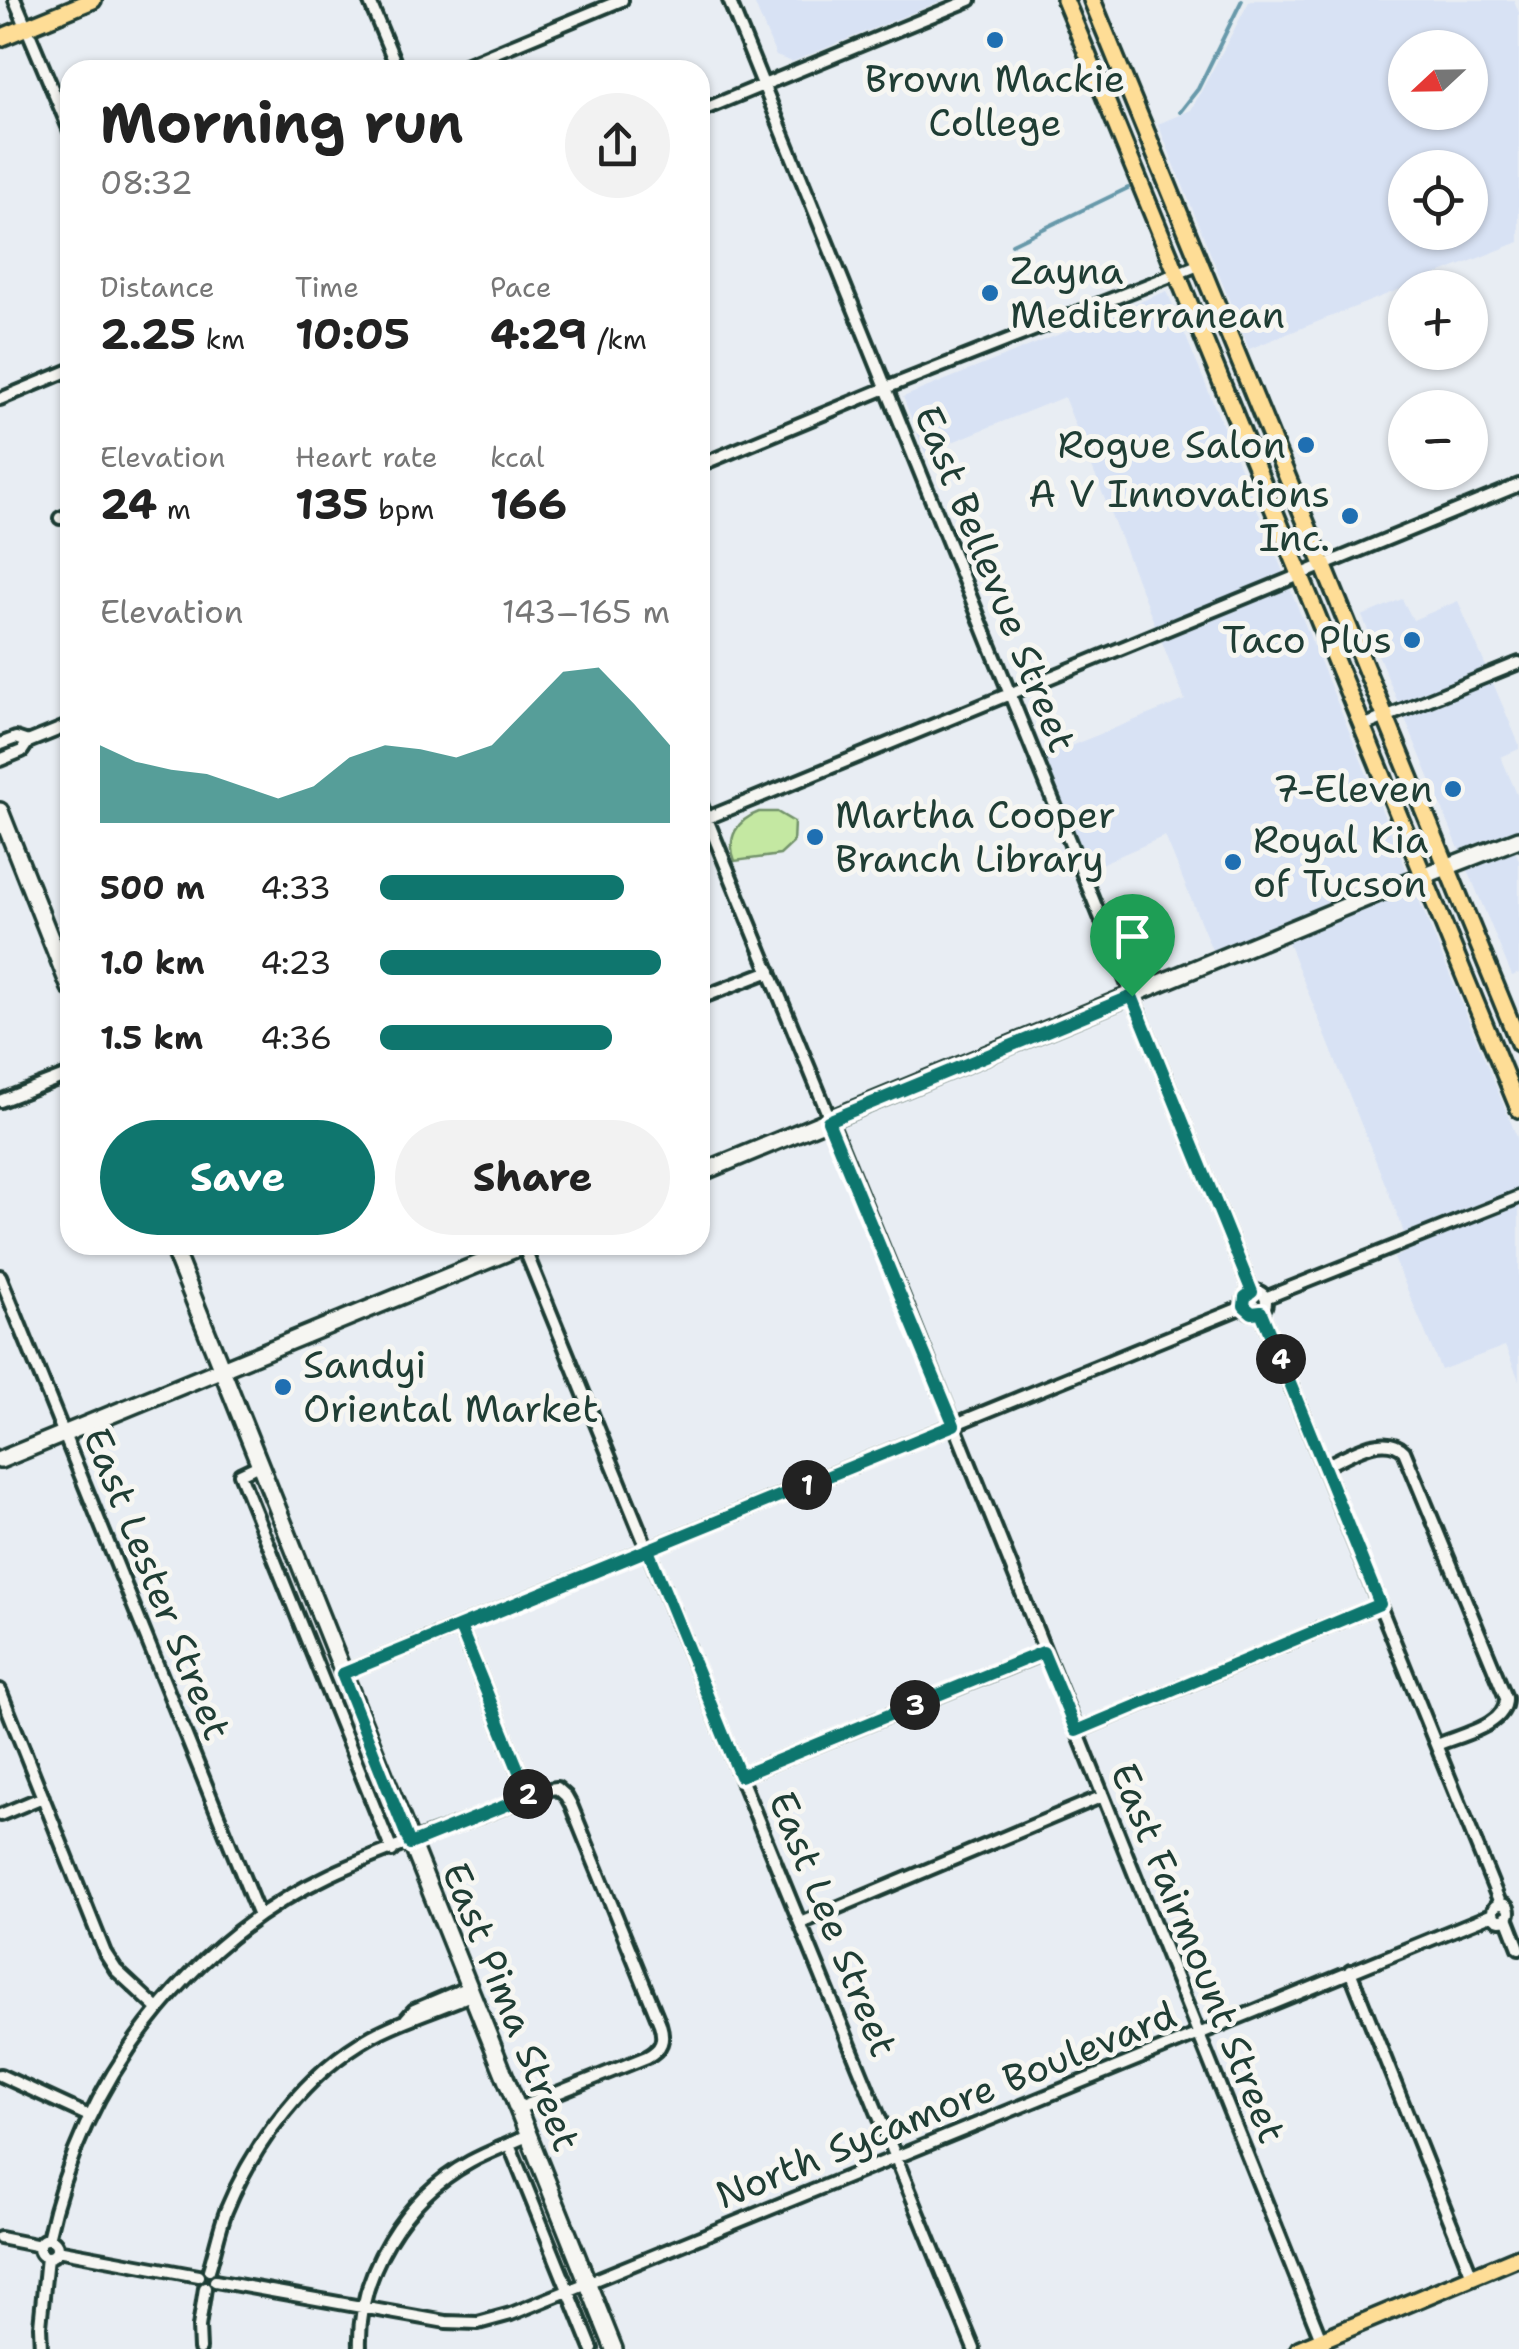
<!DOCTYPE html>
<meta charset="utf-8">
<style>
body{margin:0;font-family:"Shantell Sans",sans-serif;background:#f2f2f2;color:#222;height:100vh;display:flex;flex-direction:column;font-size:38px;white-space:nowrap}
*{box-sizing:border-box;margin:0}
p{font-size:32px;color:#767676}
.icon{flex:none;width:55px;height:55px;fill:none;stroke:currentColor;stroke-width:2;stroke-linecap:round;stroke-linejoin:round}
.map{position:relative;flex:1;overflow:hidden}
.panel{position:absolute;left:60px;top:60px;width:650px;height:1195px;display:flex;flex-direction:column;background:#fff;border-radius:30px;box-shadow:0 2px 8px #0004}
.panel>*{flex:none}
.needle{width:65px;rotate:248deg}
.fabs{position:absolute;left:1388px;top:30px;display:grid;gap:20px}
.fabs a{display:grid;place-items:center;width:100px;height:100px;border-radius:50%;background:#fff;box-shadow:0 2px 8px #0004;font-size:50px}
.pin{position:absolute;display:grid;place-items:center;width:85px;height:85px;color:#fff;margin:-102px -42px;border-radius:50% 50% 50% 0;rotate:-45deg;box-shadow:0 0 10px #0007}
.pin .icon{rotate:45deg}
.km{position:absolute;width:50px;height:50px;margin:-25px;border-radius:50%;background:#222;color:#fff;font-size:28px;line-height:50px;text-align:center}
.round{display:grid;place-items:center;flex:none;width:105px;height:105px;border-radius:52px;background:#f2f2f2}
.overview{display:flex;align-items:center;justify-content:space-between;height:170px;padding:0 40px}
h1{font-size:55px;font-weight:700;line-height:75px}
.metrics{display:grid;grid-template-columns:repeat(3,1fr);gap:15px;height:170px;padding:10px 40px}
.metrics div{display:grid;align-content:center}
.metrics b{font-size:42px;font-weight:700}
.metrics small{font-size:28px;font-weight:400}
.metrics p{font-size:28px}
.chart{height:280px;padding:20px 40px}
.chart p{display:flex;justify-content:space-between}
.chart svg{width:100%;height:180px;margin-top:10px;fill:#0f766e;opacity:.7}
.button{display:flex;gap:20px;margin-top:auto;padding:20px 40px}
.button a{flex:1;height:115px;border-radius:60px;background:#0f766e;color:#fff;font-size:40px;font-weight:700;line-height:115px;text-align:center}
.button a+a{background:#f2f2f2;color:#222}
ul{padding:0 40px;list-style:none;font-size:32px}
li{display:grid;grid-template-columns:160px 120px 1fr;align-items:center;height:75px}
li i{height:25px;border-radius:12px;background:#0f766e}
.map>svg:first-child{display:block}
.built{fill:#d8e2f4;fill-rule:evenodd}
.green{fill:#c4e8a2;stroke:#72926b;stroke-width:2.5}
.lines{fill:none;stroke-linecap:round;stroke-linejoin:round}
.stream{stroke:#6799aa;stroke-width:4}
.street-casing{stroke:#1f3d34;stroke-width:18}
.secondary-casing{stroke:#1f3d34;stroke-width:22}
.primary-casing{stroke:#1f3d34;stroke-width:22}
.street{stroke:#f6f6f2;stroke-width:10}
.secondary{stroke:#f6f6f2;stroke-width:15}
.primary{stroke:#fedd96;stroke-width:15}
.route-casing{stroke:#fff;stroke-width:20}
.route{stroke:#0f766e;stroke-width:12}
.poi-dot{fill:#1f6fb2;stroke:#f6f6f2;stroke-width:4}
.labels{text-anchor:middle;stroke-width:10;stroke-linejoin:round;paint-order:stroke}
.poi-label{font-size:38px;fill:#1f3d34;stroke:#f6f6f2;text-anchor:start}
.street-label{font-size:38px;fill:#1f3d34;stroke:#f6f6f2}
</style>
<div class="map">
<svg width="1519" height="2349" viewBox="0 0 1519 2349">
<rect width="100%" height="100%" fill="#e8edf3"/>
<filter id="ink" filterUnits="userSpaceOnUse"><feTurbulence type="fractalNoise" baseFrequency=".01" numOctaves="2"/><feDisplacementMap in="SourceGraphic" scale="20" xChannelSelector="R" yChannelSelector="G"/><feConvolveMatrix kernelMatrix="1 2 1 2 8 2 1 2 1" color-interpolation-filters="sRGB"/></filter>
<g filter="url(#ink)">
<!-- built -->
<path class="built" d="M 753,0 L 944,0 L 792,62 L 776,56 Z
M 1250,0 L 1514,0 L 1519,13 L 1519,242 L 1249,349 L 1158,124 L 1191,110 ZM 1405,48 L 1470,48 L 1470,112 L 1405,112 ZM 1405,168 L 1470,168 L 1470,232 L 1405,232 Z
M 1167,291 L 1519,1142 L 1519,1380 L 1505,1346 L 1441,1370 L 1394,1258 L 1409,1250 L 1400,1221 L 1281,925 L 1212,950 L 1165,836 L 1089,869 L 1043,757 L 1185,700 L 1064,397 L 925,453 L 903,397 Z
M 1402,599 L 1413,620 L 1458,601 L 1519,744 L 1519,749 L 1501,757 L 1519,799 L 1519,828 L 1508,833 L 1519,860 L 1519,973 L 1512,976 L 1362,616 Z"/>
<!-- green -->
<path class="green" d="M 759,812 L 777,812 L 794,822 L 793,843 L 780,855 L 735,861 C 726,838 737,820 759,812 Z"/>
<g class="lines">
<!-- stream -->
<path class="stream" d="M 1180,112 L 1198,89 L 1242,0
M 1012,244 L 1128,188"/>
<defs>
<path id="street" d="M 15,0 L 70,131
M 369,0 L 398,70
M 729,0 L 1252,1292
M 453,70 L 622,0
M 700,111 L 970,0
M 0,399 L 70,370
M 700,465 L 886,388 L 1201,264
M 60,518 L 70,514
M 1363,726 L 1519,663
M 0,744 L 16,738 L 28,742
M 0,760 L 22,751 L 28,742 L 70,725
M 700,802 L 907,1307 L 1325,2349
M 700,821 L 1519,485
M 700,998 L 770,971
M 0,1101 L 70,1074
M 523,1245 L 974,2349
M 0,1276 L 259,1916
M1244 1302a11 11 0 1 1 22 0a11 11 0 1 1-22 0Z
M 1265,1298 L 1519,1197
M 1261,1312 L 1500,1903
M 259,1465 L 240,1474 L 392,1851
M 1325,1466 C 1348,1456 1383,1431 1404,1451 L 1506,1698 C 1507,1726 1459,1735 1437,1745
M 460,1627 L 529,1796
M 342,1674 L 1245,1306
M 0,1690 L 105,1953 L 116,1970 L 158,2009
M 1077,1731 L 1380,1604
M 740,1776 L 1043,1653
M 0,1815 L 43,1797
M1493 1912a8 8 0 1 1 16 0a8 8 0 1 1-16 0Z
M 1507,1917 L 1519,1948
M 801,1923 L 1103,1796
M 1350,1971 L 1472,2276
M 406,2019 L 414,2010 L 468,1987
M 0,2075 L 89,2116
M 509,2144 L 592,2349
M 0,2238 L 40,2246
M 48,2239 C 82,2082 184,1944 330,1875 C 399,1842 473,1823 542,1790 L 557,1788 L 566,1796 L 571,1805 L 660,2024 C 665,2040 662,2049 647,2057 L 517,2109
M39 2248a9 9 0 1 1 18 0a9 9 0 1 1-18 0Z
M 57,2250 L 198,2276
M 209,2270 C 215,2251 219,2230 226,2211 C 254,2143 306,2072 372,2036 C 403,2019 438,2009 471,1995
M 215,2281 L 446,2322 L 478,2323 L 511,2314 L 1493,1914
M 41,2349 L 40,2326 L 47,2257
M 200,2349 L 199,2327 L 205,2288
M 360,2349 C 357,2274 404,2198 470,2162 C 488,2152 508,2145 527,2136"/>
<path id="secondary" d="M 0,811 L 70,988
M 700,1173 L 1376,894 L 1519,839
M 172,1245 L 614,2349
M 0,1460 L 525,1245"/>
<path id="primary" d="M 1065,0 L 1519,1109
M 1092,0 L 1519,1043
M 0,38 L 93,0
M 1299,2349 L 1519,2257"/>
</defs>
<!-- street casing -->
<use href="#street" class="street-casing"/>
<!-- secondary casing -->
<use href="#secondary" class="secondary-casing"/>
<!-- primary casing -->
<use href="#primary" class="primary-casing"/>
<!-- street -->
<use href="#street" class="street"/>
<!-- secondary -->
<use href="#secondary" class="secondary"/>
<!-- primary -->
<use href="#primary" class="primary"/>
</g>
</g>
<g class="lines" filter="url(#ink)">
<defs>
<path id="route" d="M 1132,996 L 828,1121 L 954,1425 L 342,1674 L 410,1844 L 529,1796 L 460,1627 L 648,1550 L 740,1776 L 1043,1652 L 1076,1731 L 1380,1604 L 1261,1312 L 1252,1313 L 1244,1306 L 1245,1297 L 1252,1292 L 1132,996"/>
</defs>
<!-- route casing -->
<use href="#route" class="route-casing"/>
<!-- route -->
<use href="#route" class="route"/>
</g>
<!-- markers -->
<g class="poi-dot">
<circle cx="995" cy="40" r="10"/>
<circle cx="990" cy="293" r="10"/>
<circle cx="1306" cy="445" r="10"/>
<circle cx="1350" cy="516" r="10"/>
<circle cx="1412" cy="640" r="10"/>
<circle cx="1453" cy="789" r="10"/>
<circle cx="815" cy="837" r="10"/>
<circle cx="1233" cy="862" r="10"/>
<circle cx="283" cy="1387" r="10"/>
</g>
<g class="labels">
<!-- poi labels -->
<g class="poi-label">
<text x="995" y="92" text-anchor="middle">Brown Mackie<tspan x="995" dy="44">College</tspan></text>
<text x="1010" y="284">Zayna<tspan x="1010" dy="44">Mediterranean</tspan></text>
<text x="1286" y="458" text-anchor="end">Rogue Salon</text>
<text x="1330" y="507" text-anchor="end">A V Innovations<tspan x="1330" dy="44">Inc.</tspan></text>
<text x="1392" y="653" text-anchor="end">Taco Plus</text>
<text x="1433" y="802" text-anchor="end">7-Eleven</text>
<text x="835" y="828">Martha Cooper<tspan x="835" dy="44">Branch Library</tspan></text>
<text x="1253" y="853">Royal Kia<tspan x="1253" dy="44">of Tucson</tspan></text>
<text x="303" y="1378">Sandyi<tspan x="303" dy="44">Oriental Market</tspan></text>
</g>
<!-- street labels -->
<g class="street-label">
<text transform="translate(995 579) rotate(68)" y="13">East Bellevue Street</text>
<text transform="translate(157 1584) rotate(68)" y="13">East Lester Street</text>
<text transform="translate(833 1924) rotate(68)" y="13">East Lee Street</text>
<text transform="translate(1198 1953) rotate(68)" y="13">East Fairmount Street</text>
<text transform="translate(511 2007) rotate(68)" y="13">East Pima Street</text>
<text transform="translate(946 2105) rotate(-22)" y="13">North Sycamore Boulevard</text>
</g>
</g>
</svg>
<div class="fabs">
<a><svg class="needle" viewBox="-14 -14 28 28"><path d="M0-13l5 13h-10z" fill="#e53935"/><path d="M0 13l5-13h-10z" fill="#767676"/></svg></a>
<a><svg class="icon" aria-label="locate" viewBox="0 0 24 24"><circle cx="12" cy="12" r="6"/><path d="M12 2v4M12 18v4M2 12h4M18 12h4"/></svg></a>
<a>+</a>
<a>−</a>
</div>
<div class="pin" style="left:1132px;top:996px;background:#1e9e55"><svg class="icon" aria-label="arrive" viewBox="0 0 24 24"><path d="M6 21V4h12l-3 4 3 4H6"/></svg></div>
<b class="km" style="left:807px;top:1485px">1</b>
<b class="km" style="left:528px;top:1794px">2</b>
<b class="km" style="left:915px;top:1705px">3</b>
<b class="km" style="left:1281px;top:1359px">4</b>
<section class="panel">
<div class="overview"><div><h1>Morning run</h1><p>08:32</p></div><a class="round"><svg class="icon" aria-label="share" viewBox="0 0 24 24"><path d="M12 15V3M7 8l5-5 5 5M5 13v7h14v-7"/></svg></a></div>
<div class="metrics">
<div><p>Distance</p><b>2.25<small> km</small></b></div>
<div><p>Time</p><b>10:05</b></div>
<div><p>Pace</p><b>4:29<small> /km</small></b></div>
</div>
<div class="metrics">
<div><p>Elevation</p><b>24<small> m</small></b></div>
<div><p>Heart rate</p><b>135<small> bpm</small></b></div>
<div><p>kcal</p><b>166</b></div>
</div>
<div class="chart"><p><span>Elevation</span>143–165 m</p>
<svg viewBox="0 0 160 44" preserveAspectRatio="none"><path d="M0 44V25L10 29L20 31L30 32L40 35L50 38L60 35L70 28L80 25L90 26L100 28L110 25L120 16L130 7L140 6L150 15L160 25V44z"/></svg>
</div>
<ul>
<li><b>500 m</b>4:33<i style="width:84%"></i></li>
<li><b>1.0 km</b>4:23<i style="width:97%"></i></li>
<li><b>1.5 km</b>4:36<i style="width:80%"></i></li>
</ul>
<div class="button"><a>Save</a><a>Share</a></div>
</section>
</div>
